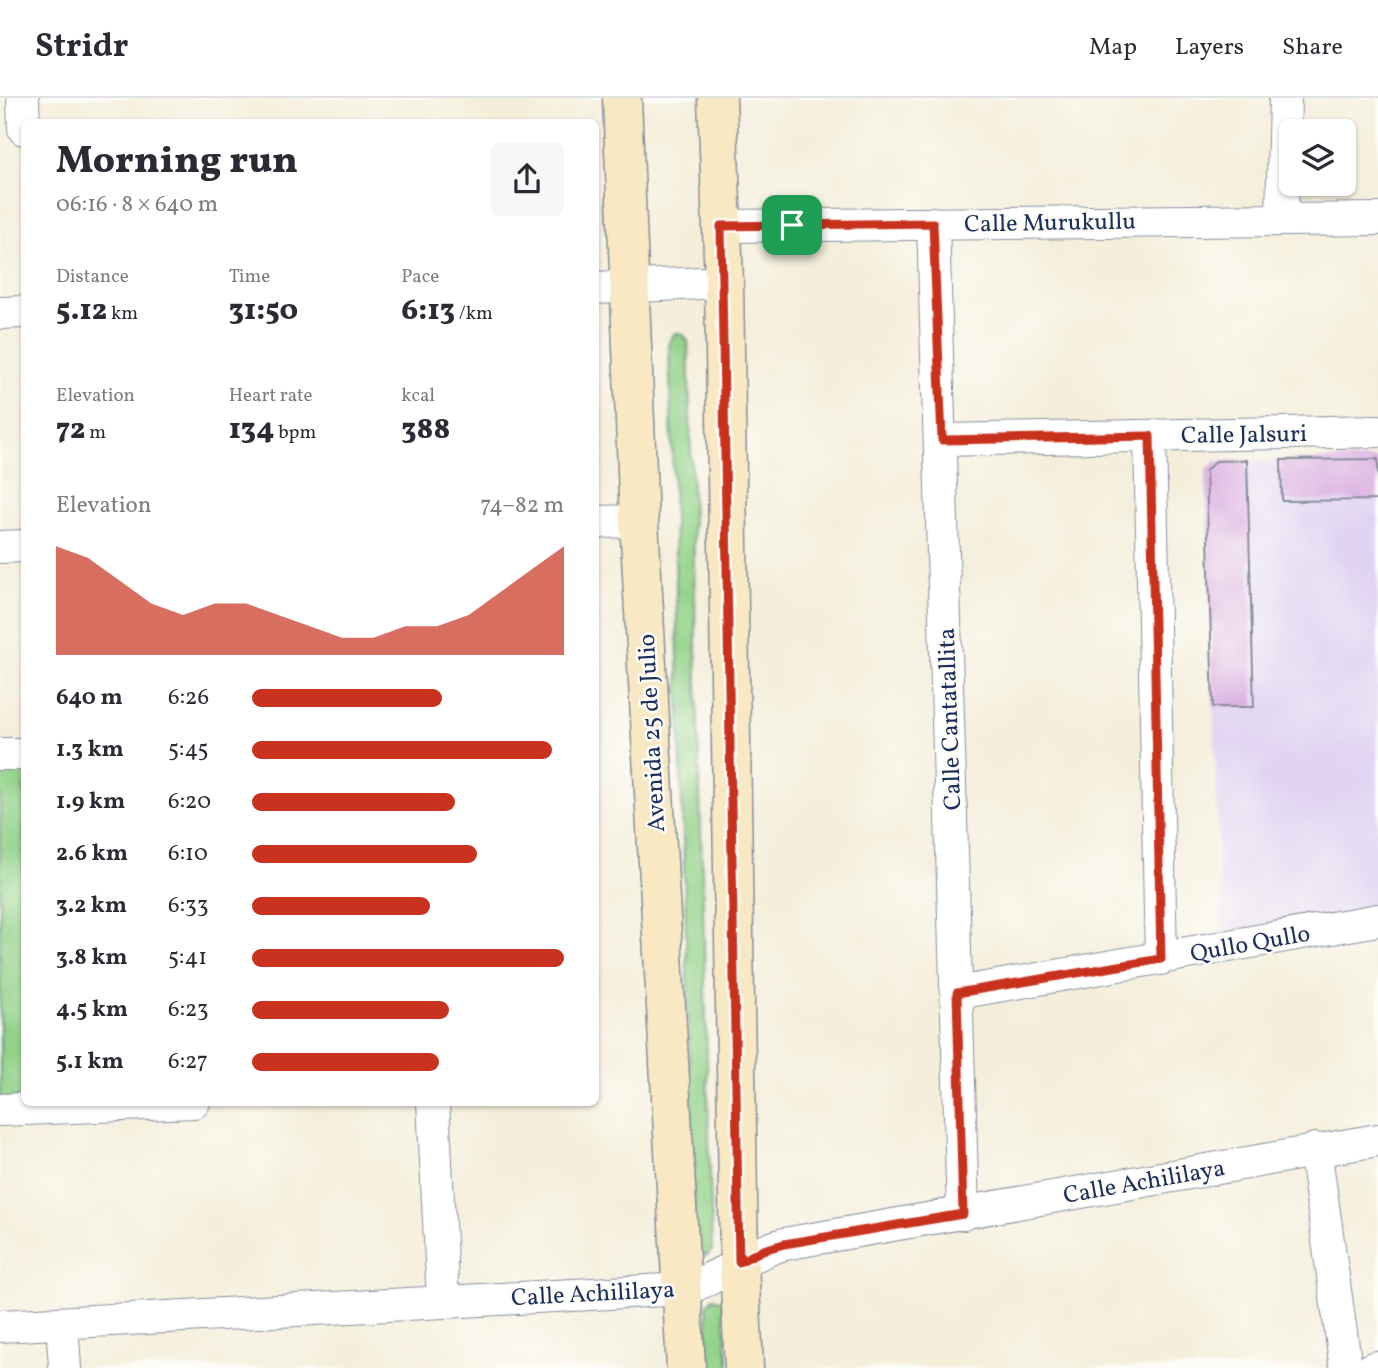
<!DOCTYPE html>
<meta charset="utf-8">
<style>
body{margin:0;font-family:Vollkorn,serif;background:#f7f7f7;color:#2b2b33;height:100vh;display:flex;flex-direction:column;font-size:26px;white-space:nowrap}
*{box-sizing:border-box;margin:0}
p{font-size:23px;color:#7c7c81}
.icon{flex:none;width:38px;height:38px;fill:none;stroke:currentColor;stroke-width:2;stroke-linecap:round;stroke-linejoin:round}
.map{position:relative;flex:1;overflow:hidden}
.details{position:absolute;left:21px;top:21px;width:578px;height:987px;display:flex;flex-direction:column;background:#fff;border-radius:10px;box-shadow:0 2px 5px #0004}
.details>*{flex:none}
.controls{position:absolute;left:1279px;top:21px;display:grid;gap:14px}
.controls a{display:grid;place-items:center;width:77px;height:77px;border-radius:10px;background:#fff;box-shadow:0 2px 5px #0004;font-size:35px}
.pin{position:absolute;display:grid;place-items:center;width:60px;height:60px;color:#fff;margin:-30px;border-radius:14px;box-shadow:0 4px 10px #0006}
.round{display:grid;place-items:center;flex:none;width:74px;height:74px;border-radius:10px;background:#f7f7f7}
.headline{display:flex;align-items:center;justify-content:space-between;height:119px;padding:0 35px}
h1{font-size:38px;font-weight:800;line-height:52px}
.stats{display:grid;grid-template-columns:repeat(3,1fr);gap:10px;height:119px;padding:7px 35px}
.stats div{display:grid;align-content:center}
.stats b{font-size:30px;font-weight:800}
.stats small{font-size:19px;font-weight:400}
.stats p{font-size:19px}
.chart{height:196px;padding:14px 35px}
.chart p{display:flex;justify-content:space-between}
.chart svg{width:100%;height:126px;margin-top:7px;fill:#c8321e;opacity:.7}
ul{padding:0 35px;list-style:none;font-size:23px}
li{display:grid;grid-template-columns:112px 84px 1fr;align-items:center;height:52px}
li i{height:18px;border-radius:9px;background:#c8321e}
header{display:flex;align-items:center;gap:42px;box-sizing:border-box;height:98px;padding:0 35px;background:#fff;border-bottom:2px solid #e1e1e2}
header strong{font-size:33px}
nav{display:flex;gap:38px;margin-inline-start:auto;font-size:24px}
.map>svg:first-child{display:block}
.built{fill:#e1d4f3}
.green{fill:#92d289;stroke:#568074;stroke-width:2}
.building{fill:#d7a9e0}
.lines{fill:none;stroke-linecap:round;stroke-linejoin:round}
.minor-casing{stroke:#888e9c;stroke-width:34}
.secondary-casing{stroke:#888e9c;stroke-width:41}
.minor{stroke:#fff;stroke-width:32}
.secondary{stroke:#f8e8c3;stroke-width:38}
.route-casing{stroke:#fff;stroke-width:14}
.route{stroke:#c8321e;stroke-width:9}
.labels{text-anchor:middle;stroke-width:5;stroke-linejoin:round;paint-order:stroke}
.street-label{font-size:24px;fill:#1b2f5e;stroke:#fdfcf7}
</style>
<header>
<strong>Stridr</strong>
<nav><a>Map</a><a>Layers</a><a>Share</a></nav>
</header>
<div class="map">
<svg width="1378" height="1270" viewBox="0 0 1378 1270">
<rect width="100%" height="100%" fill="#fdfcf7"/>
<filter id="ink" filterUnits="userSpaceOnUse"><feTurbulence type="fractalNoise" baseFrequency=".0143" numOctaves="2"/><feDisplacementMap in="SourceGraphic" scale="14" xChannelSelector="R" yChannelSelector="G"/><feConvolveMatrix kernelMatrix="1 2 1 2 8 2 1 2 1" color-interpolation-filters="sRGB"/></filter>
<filter id="wash" filterUnits="userSpaceOnUse"><feTurbulence type="fractalNoise" baseFrequency=".00686" numOctaves="4" result="noise"/><feDisplacementMap in="SourceGraphic" scale="28" xChannelSelector="R" yChannelSelector="G"/><feGaussianBlur stdDeviation="1.57" result="paint"/><feColorMatrix in="noise" values="0 0 0 0 0 0 0 0 0 0 0 0 0 0 0 0 0 1.4 0 .05"/><feComposite in="paint" operator="in"/></filter>
<g filter="url(#wash)">
<rect width="100%" height="100%" fill="#f4eeda"/>
<!-- built -->
<path class="built" d="M 1378,361 L 1378,829 L 1221,840 L 1206,372 L 1216,363 Z"/>
<!-- green -->
<path class="green" d="M 675,235 L 682,236 L 688,242 L 712,1152 L 706,1158 L 695,1154 L 669,244 Z
M 24,672 L 24,1000 L 0,1000 L 0,673 Z
M 713,1200 L 723,1203 L 729,1270 L 708,1270 L 707,1207 Z"/>
<g id="blocks">
<!-- building -->
<path class="building" d="M 1378,361 L 1378,402 L 1282,403 L 1281,362 Z
M 1247,362 L 1254,609 L 1213,609 L 1206,372 L 1216,363 Z"/>
</g>
</g>
<g filter="url(#ink)">
<use href="#blocks" fill-opacity="0" stroke="#888e9c" stroke-width="2"/>
<g class="lines">
<defs>
<path id="minor" d="M 23,0 L 24,31
M 1282,121 L 1285,0
M 933,125 L 963,1116
M 721,128 L 1378,121
M 595,190 L 724,184
M 0,215 L 24,214
M 1150,338 L 1161,861
M 942,342 L 1378,333
M 595,424 L 639,423
M 0,449 L 24,448
M 0,656 L 24,656
M 957,895 L 1378,822
M 433,1004 L 443,1203
M 0,1012 L 194,1004
M 1315,1051 L 1346,1270
M 62,1225 L 65,1270
M 0,1228 L 683,1191 C 719,1181 748,1156 784,1146 L 1378,1042
M 1373,1270 L 1378,1269"/>
<path id="secondary" d="M 622,0 L 639,423 L 686,1270
M 717,0 L 724,184 L 739,1164 L 744,1270"/>
</defs>
<!-- minor casing -->
<use href="#minor" class="minor-casing"/>
<!-- secondary casing -->
<use href="#secondary" class="secondary-casing"/>
<!-- minor -->
<use href="#minor" class="minor"/>
<!-- secondary -->
<use href="#secondary" class="secondary"/>
</g>
</g>
<g class="lines" filter="url(#ink)">
<defs>
<path id="route" d="M 933,125 L 942,342 L 1150,338 L 1161,861 L 957,895 L 963,1116 L 784,1146 L 763,1152 L 739,1164 L 721,128 Z"/>
</defs>
<!-- route casing -->
<use href="#route" class="route-casing"/>
<!-- route -->
<use href="#route" class="route"/>
</g>
<g class="labels">
<!-- street labels -->
<g class="street-label">
<text transform="translate(1050 124) rotate(-1)" y="8">Calle Murukullu</text>
<text transform="translate(1244 336) rotate(-1)" y="8">Calle Jalsuri</text>
<text transform="translate(949 621) rotate(-92)" y="8">Calle Cantatallita</text>
<text transform="translate(651 635) rotate(-93)" y="8">Avenida 25 de Julio</text>
<text transform="translate(1250 845) rotate(-10)" y="8">Qullo Qullo</text>
<text transform="translate(1144 1083) rotate(-10)" y="8">Calle Achililaya</text>
<text transform="translate(593 1195) rotate(-3)" y="8">Calle Achililaya</text>
</g>
</g>
</svg>
<div class="controls">
<a><svg class="icon" aria-label="layers" viewBox="0 0 24 24"><path d="M12 4l9 5-9 5-9-5zM3 14l9 5 9-5"/></svg></a>
</div>
<div class="pin" style="left:792px;top:127px;background:#1e9e55"><svg class="icon" aria-label="arrive" viewBox="0 0 24 24"><path d="M6 21V4h12l-3 4 3 4H6"/></svg></div>
<section class="details">
<div class="headline"><div><h1>Morning run</h1><p>06:16 · 8 × 640 m</p></div><a class="round"><svg class="icon" aria-label="share" viewBox="0 0 24 24"><path d="M12 15V3M7 8l5-5 5 5M5 13v7h14v-7"/></svg></a></div>
<div class="stats">
<div><p>Distance</p><b>5.12<small> km</small></b></div>
<div><p>Time</p><b>31:50</b></div>
<div><p>Pace</p><b>6:13<small> /km</small></b></div>
</div>
<div class="stats">
<div><p>Elevation</p><b>72<small> m</small></b></div>
<div><p>Heart rate</p><b>134<small> bpm</small></b></div>
<div><p>kcal</p><b>388</b></div>
</div>
<div class="chart"><p><span>Elevation</span>74–82 m</p>
<svg viewBox="0 0 160 44" preserveAspectRatio="none"><path d="M0 44V6L10 10L20 18L30 26L40 30L50 26L60 26L70 30L80 34L90 38L100 38L110 34L120 34L130 30L140 22L150 14L160 6V44z"/></svg>
</div>
<ul>
<li><b>640 m</b>6:26<i style="width:61%"></i></li>
<li><b>1.3 km</b>5:45<i style="width:96%"></i></li>
<li><b>1.9 km</b>6:20<i style="width:65%"></i></li>
<li><b>2.6 km</b>6:10<i style="width:72%"></i></li>
<li><b>3.2 km</b>6:33<i style="width:57%"></i></li>
<li><b>3.8 km</b>5:41<i style="width:100%"></i></li>
<li><b>4.5 km</b>6:23<i style="width:63%"></i></li>
<li><b>5.1 km</b>6:27<i style="width:60%"></i></li>
</ul>
</section>
</div>
